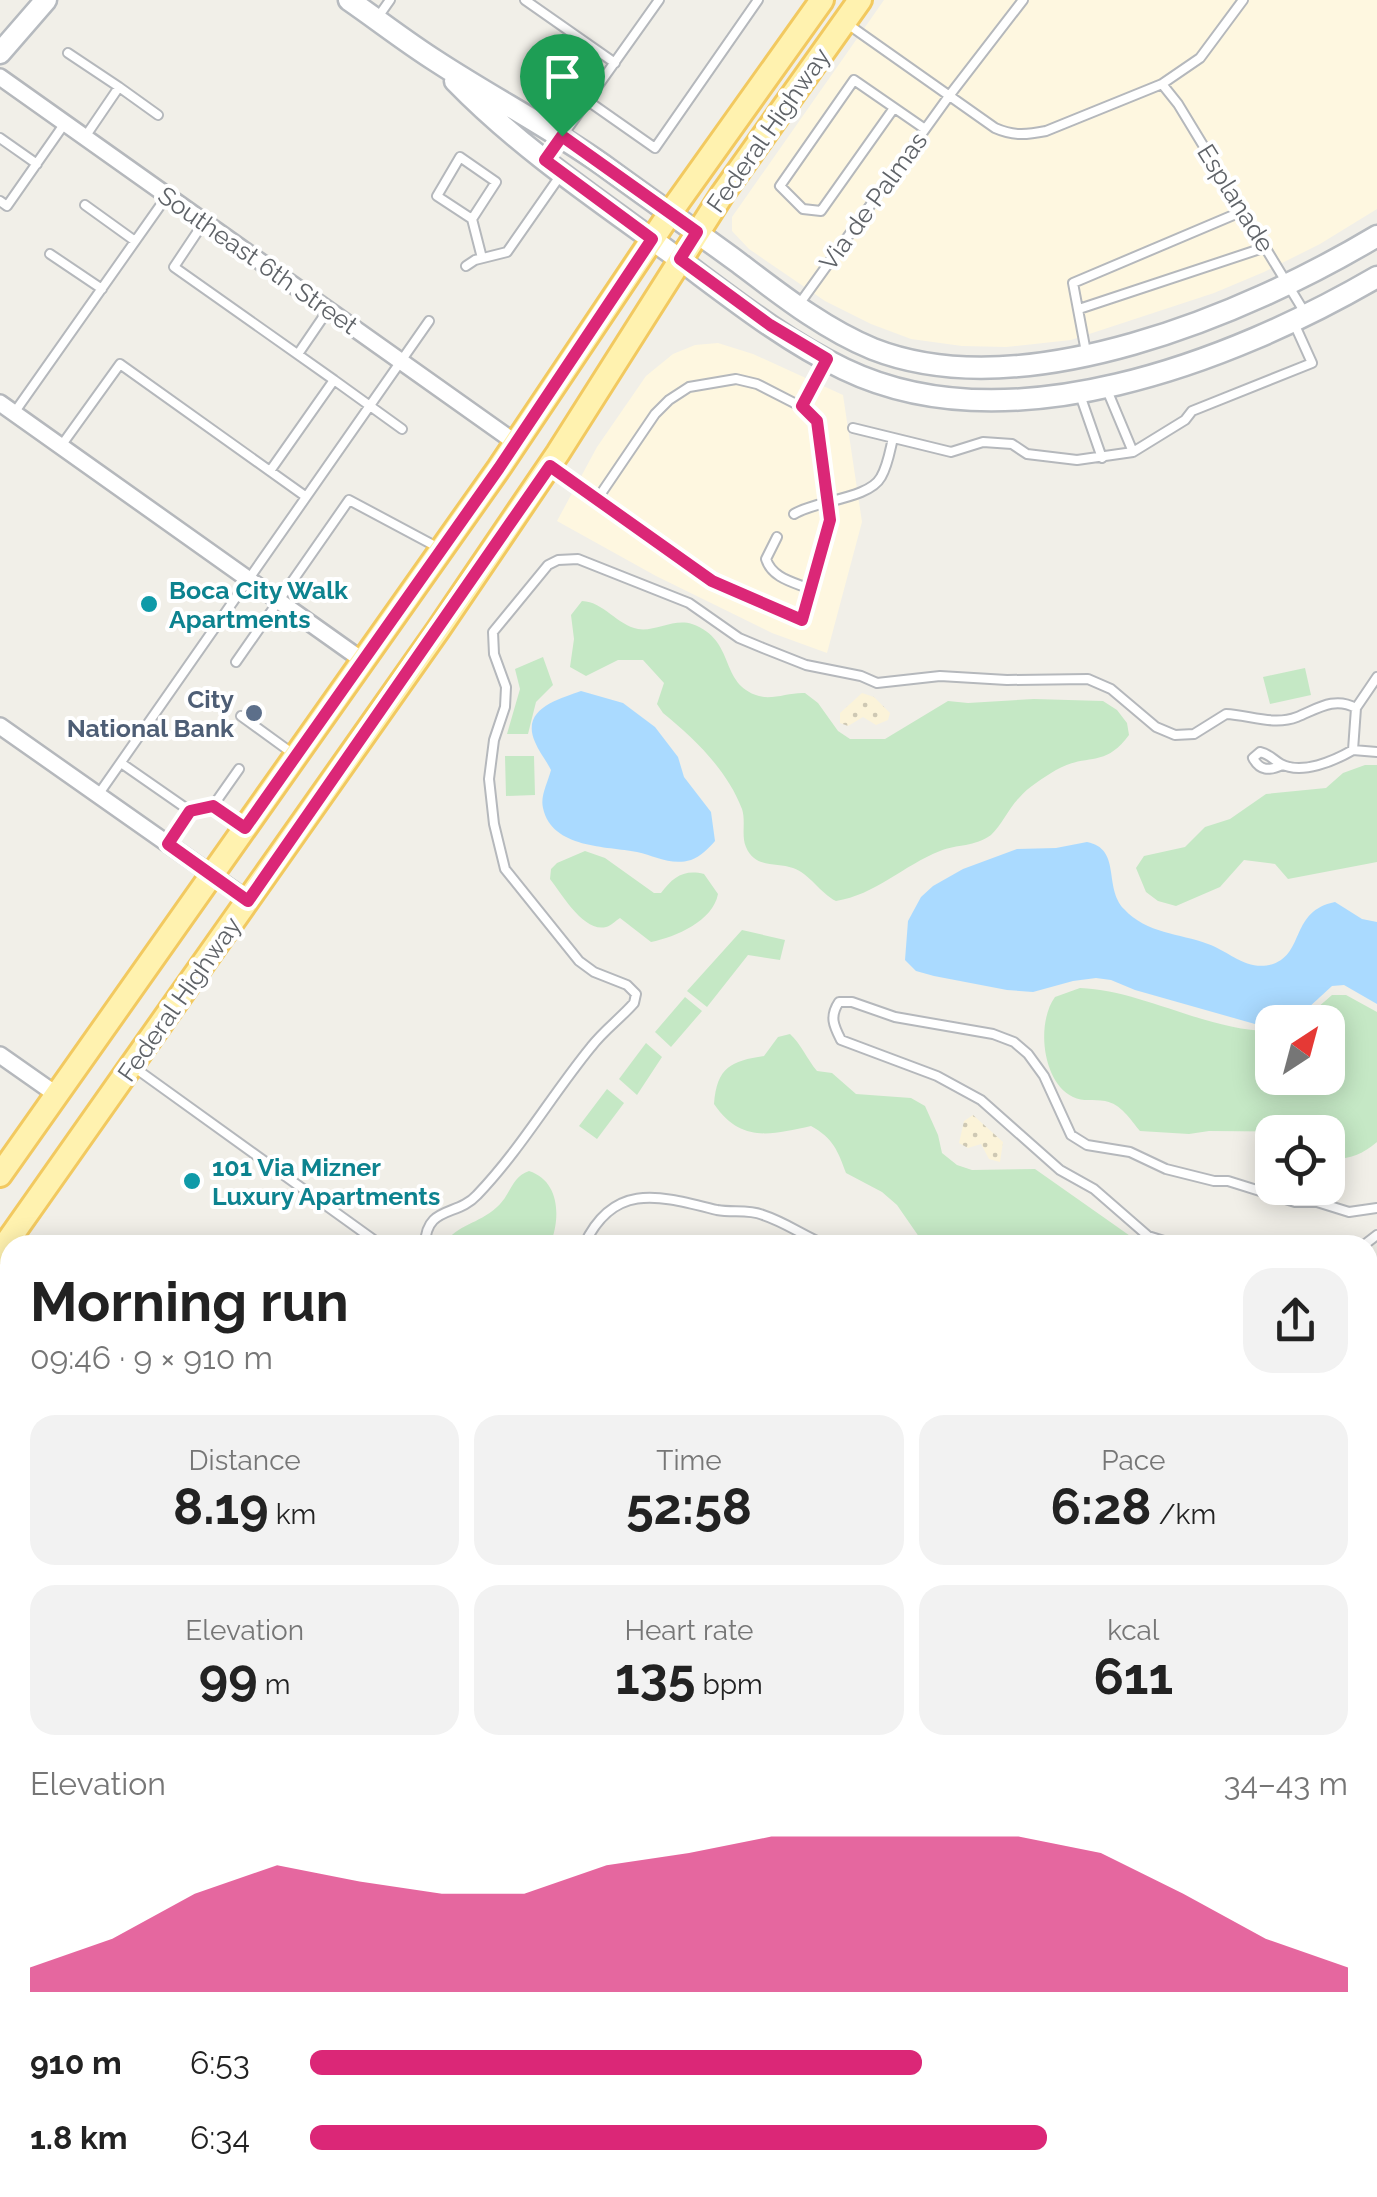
<!DOCTYPE html>
<meta charset="utf-8">
<style>
body{margin:0;font-family:Raleway,sans-serif;background:#f2f2f2;color:#222;height:100vh;display:flex;flex-direction:column;font-size:38px;white-space:nowrap}
*{box-sizing:border-box;margin:0}
p{font-size:32px;color:#767676}
.icon{flex:none;width:55px;height:55px;fill:none;stroke:currentColor;stroke-width:2;stroke-linecap:round;stroke-linejoin:round}
.map{position:relative;flex:1;overflow:hidden}
.side{position:absolute;left:0px;top:1235px;width:1378px;height:962px;display:flex;flex-direction:column;background:#fff;border-radius:30px 30px 0 0;box-shadow:0 5px 25px #0003}
.side>*{flex:none}
.needle{width:65px;rotate:36deg}
.buttons{position:absolute;left:1255px;top:1005px;display:grid;gap:20px}
.buttons a{display:grid;place-items:center;width:90px;height:90px;border-radius:20px;background:#fff;box-shadow:0 5px 25px #0003;font-size:50px}
.pin{position:absolute;display:grid;place-items:center;width:85px;height:85px;color:#fff;margin:-102px -42px;border-radius:50% 50% 50% 0;rotate:-45deg;box-shadow:0 0 10px #0007}
.pin .icon{rotate:45deg}
.round{display:grid;place-items:center;flex:none;width:105px;height:105px;border-radius:30px;background:#f2f2f2}
.overview{display:flex;align-items:center;justify-content:space-between;height:170px;padding:0 30px}
h1{font-size:55px;font-weight:700;line-height:75px}
.figures{display:grid;grid-template-columns:repeat(3,1fr);gap:15px;height:170px;padding:10px 30px}
.figures div{display:grid;align-content:center;border-radius:25px;background:#f2f2f2;text-align:center}
.figures b{font-size:50px;font-weight:700}
.figures small{font-size:28px;font-weight:400}
.figures p{font-size:28px}
.chart{height:280px;padding:20px 30px}
.chart p{display:flex;justify-content:space-between}
.chart svg{width:100%;height:180px;margin-top:10px;fill:#db2777;opacity:.7}
ul{padding:0 30px;list-style:none;font-size:32px}
li{display:grid;grid-template-columns:160px 120px 1fr;align-items:center;height:75px}
li i{height:25px;border-radius:12px;background:#db2777}
.map>svg:first-child{display:block}
.commercial{fill:#fef7e0}
.green{fill:#c5e8c5}
.sand{fill:url(#sand-dots)}
.water{fill:#aadaff}
.lines{fill:none;stroke-linecap:round;stroke-linejoin:round}
.service-casing{stroke:#b5b8bc;stroke-width:12}
.minor-casing{stroke:#b5b8bc;stroke-width:20}
.tertiary-casing{stroke:#b5b8bc;stroke-width:22}
.secondary-casing{stroke:#b6babf;stroke-width:25}
.primary-casing{stroke:#f2c960;stroke-width:28}
.service{stroke:#fff;stroke-width:8}
.minor{stroke:#fff;stroke-width:15}
.tertiary{stroke:#fff;stroke-width:18}
.secondary{stroke:#fff;stroke-width:20}
.primary{stroke:#fff2af;stroke-width:22}
.route-casing{stroke:#fff;stroke-width:20}
.route{stroke:#db2777;stroke-width:12}
.culture-dot{fill:#0f9aa8;stroke:#fff;stroke-width:4}
.service-dot{fill:#5c6f8a;stroke:#fff;stroke-width:4}
.labels{text-anchor:middle;stroke-width:8;stroke-linejoin:round;paint-order:stroke}
.street-label{font-size:25px;fill:#5f6368;stroke:#fff}
.culture-label{font-size:25px;font-weight:bold;fill:#0d838f;stroke:#fff;text-anchor:start}
.service-label{font-size:25px;font-weight:bold;fill:#4e5e75;stroke:#fff;text-anchor:end}
</style>
<div class="map">
<svg width="1377" height="2197" viewBox="0 0 1377 2197">
<defs>
<pattern id="sand-dots" width="8" height="8" patternUnits="userSpaceOnUse" patternTransform="scale(2.5)"><rect width="8" height="8" fill="#fbf3d9"/><path d="M2 2h.1M6 6h.1" fill="none" stroke="#cec8b4" stroke-width="1.8" stroke-linecap="round"/></pattern>
</defs>
<rect width="100%" height="100%" fill="#f1efe8"/>
<!-- commercial -->
<path class="commercial" d="M 884,0 L 1377,0 L 1377,209 L 1320,244 L 1264,272 L 1214,293 L 1071,340 L 1006,347 L 962,346 L 911,339 L 871,324 L 825,301 L 749,249 L 732,231 L 732,217 Z
M 718,343 L 753,354 L 843,395 L 862,522 L 827,653 L 772,633 L 656,576 L 557,521 L 597,447 L 646,376 L 673,354 L 695,345 Z"/>
<!-- green -->
<path class="green" d="M 582,601 C 604,602 617,625 638,629 C 655,632 674,618 692,624 C 737,640 718,684 759,696 C 773,700 790,692 805,693 L 818,703 L 838,731 L 850,739 L 885,739 L 948,701 L 968,703 L 1034,699 L 1103,701 L 1117,710 L 1127,723 L 1129,735 C 1104,769 1088,752 1056,770 C 1043,778 1028,787 1019,798 C 1008,809 1002,825 991,835 C 975,847 957,844 940,851 C 904,865 875,895 836,901 C 820,893 810,874 793,868 C 777,862 755,869 746,847 C 741,836 746,821 742,809 C 727,770 695,739 663,713 L 657,704 L 664,683 L 643,660 L 618,660 L 586,676 L 570,667 L 574,639 L 571,615 Z
M 543,657 L 553,685 L 536,702 L 528,734 L 507,734 L 520,689 L 515,669 Z
M 1305,668 L 1311,695 L 1270,704 L 1263,677 Z
M 505,756 L 534,756 L 535,795 L 506,796 Z
M 1365,765 L 1377,765 L 1377,862 L 1288,879 L 1275,864 L 1244,860 L 1220,887 L 1176,906 L 1158,901 L 1146,892 L 1136,868 L 1144,856 L 1185,847 L 1205,827 L 1230,819 L 1266,794 L 1326,788 L 1343,773 Z
M 585,851 L 605,858 L 654,893 L 661,893 C 673,877 684,869 704,874 L 718,894 C 713,921 676,937 651,942 L 620,918 C 615,921 611,926 606,927 C 584,933 561,893 550,879 L 551,869 L 557,863 Z
M 742,930 L 785,940 L 780,960 L 748,955 L 707,1007 L 687,991 Z
M 1080,988 C 1142,990 1209,1032 1272,1031 L 1272,1078 L 1328,1078 L 1328,1022 L 1301,1022 L 1332,995 L 1346,995 L 1377,1012 L 1377,1142 C 1361,1155 1349,1160 1328,1159 L 1328,1132 L 1209,1131 L 1189,1134 L 1140,1131 C 1130,1119 1121,1104 1105,1101 C 1094,1099 1083,1102 1073,1097 C 1042,1082 1036,1023 1055,997 Z
M 685,997 L 702,1011 L 671,1047 L 655,1032 Z
M 790,1034 C 801,1044 807,1059 817,1071 L 832,1073 L 856,1094 L 911,1098 L 925,1106 L 938,1135 L 942,1153 L 957,1165 L 972,1170 L 1035,1169 L 1143,1245 L 924,1244 L 897,1205 L 882,1192 L 846,1173 C 838,1151 833,1138 811,1126 C 770,1135 741,1143 714,1104 C 717,1067 731,1061 764,1056 L 778,1037 Z
M 646,1043 L 662,1057 L 637,1095 L 619,1079 Z
M 607,1089 L 624,1103 L 597,1139 L 579,1126 Z
M 529,1171 C 560,1181 561,1218 550,1245 L 443,1245 C 459,1223 477,1225 497,1207 C 511,1195 511,1177 529,1171 Z
M 1368,1378 L 1376,1406 L 1377,1596 L 1368,1588 Z
M 0,1675 L 10,1683 L 10,1930 L 0,1907 Z
M 835,2188 L 1008,2188 L 1016,2197 L 841,2197 Z"/>
<!-- sand -->
<path class="sand" d="M 862,693 L 874,697 L 890,713 L 888,720 L 876,725 L 863,717 L 848,726 L 840,723 L 840,713 Z
M 973,1115 L 1003,1142 L 1000,1162 L 989,1159 L 981,1144 L 968,1148 L 959,1143 L 964,1121 Z"/>
<!-- water -->
<path class="water" d="M 581,691 L 623,703 L 655,727 L 678,757 L 684,777 L 711,812 L 715,841 C 709,848 700,857 691,860 C 671,866 655,856 637,852 C 607,846 552,849 543,808 C 540,796 548,782 551,770 C 546,760 539,752 535,742 C 520,708 560,699 581,691 Z
M 1087,842 C 1122,849 1103,887 1124,909 C 1147,934 1179,933 1208,944 C 1230,952 1248,972 1273,964 C 1305,953 1290,911 1335,902 L 1362,919 L 1377,922 L 1377,1004 L 1344,985 L 1332,986 L 1295,1020 L 1262,1026 L 1135,990 L 1111,980 L 1096,978 L 1073,981 L 1033,992 L 1007,990 L 934,976 L 916,971 L 905,960 L 908,921 L 921,897 L 933,886 L 963,869 L 1017,849 L 1056,848 Z"/>
<g class="lines">
<defs>
<path id="service" d="M 525,0 L 615,63
M 378,17 L 390,0
M 849,25 L 995,128 C 1013,136 1026,135 1046,131 L 1162,84 L 1200,58 L 1243,0
M 68,53 L 119,87
M 1162,84 L 1178,104 L 1305,313
M 588,101 L 655,148 L 758,0
M 894,108 L 821,211 L 803,209 L 780,186 L 854,80 L 925,129
M 563,135 L 659,0
M 85,137 L 119,87 L 158,115
M 0,138 L 37,164
M 460,157 L 496,182 L 472,219 L 437,196 Z
M 0,201 L 7,206 L 65,123
M 85,205 L 135,241
M 472,219 L 482,258
M 204,222 L 174,267 L 334,380
M 50,254 L 102,289
M 466,266 L 475,260 L 507,252 L 560,176
M 800,303 L 949,96 L 1023,0
M 1079,309 L 1266,247
M 1086,352 L 1073,283 L 1243,211
M 298,354 L 328,310
M 1107,390 L 1133,452 L 1185,420 L 1192,411 L 1312,363 L 1293,321
M 1079,392 L 1102,458
M 802,407 L 825,363
M 14,413 L 167,196
M 853,428 L 951,452 L 983,442 L 1012,444 L 1027,454 L 1077,460 L 1133,452
M 61,446 L 120,364 L 305,496
M 554,468 L 712,581 L 801,620 L 830,520 L 817,421 L 802,407 L 757,384 L 736,379 L 689,387 L 669,400 L 655,414 L 598,498
M 270,471 L 334,380 L 402,429
M 794,514 C 817,500 869,499 881,477 C 888,465 890,450 893,438
M 777,537 L 766,559 C 772,578 793,582 810,589
M 236,662 L 349,500 L 437,547
M 1377,677 L 1356,708 L 1353,750 L 1377,752
M 241,716 L 292,753
M 121,763 L 190,811 L 168,844
M 1282,765 C 1269,771 1260,771 1253,758 L 1260,752 C 1270,754 1273,760 1281,764 C 1302,775 1334,761 1353,750
M 98,795 L 429,321
M 213,806 L 239,769
M 190,811 L 213,806 L 243,827
M 135,1068 L 381,1245
M 425,1245 C 426,1205 457,1217 477,1195 C 521,1149 551,1096 591,1047 C 604,1030 620,1019 634,1003 L 636,994 L 627,985 L 594,972 L 579,961 L 505,869 L 494,824 L 489,779 L 494,740 L 505,707 L 506,687 L 494,654 L 493,632 L 548,565 L 558,560 L 578,559 L 689,603 L 739,638 L 763,648 L 806,665 L 861,676 L 877,683 L 940,676 L 1007,680 L 1088,679 L 1111,689 L 1156,727 L 1175,735 L 1194,734 L 1226,714 C 1249,715 1274,726 1297,717 C 1317,709 1334,696 1356,708
M 584,1245 C 614,1181 660,1196 717,1210 C 732,1213 748,1209 763,1215 C 785,1222 804,1236 826,1245
M 1237,1245 L 1223,1241 L 1164,1241 L 1148,1236 L 1094,1189 L 1060,1170 L 981,1100 L 937,1076 L 841,1040 C 834,1026 829,1017 839,1002 L 852,1002 L 895,1017 L 993,1034 L 1014,1042 L 1028,1054 L 1044,1076 L 1071,1135 L 1087,1145 L 1130,1152 L 1166,1169 L 1214,1181 L 1228,1181 L 1295,1202 L 1317,1202 L 1349,1212 L 1377,1208
M 1364,1245 L 1377,1235
M 1368,1331 L 1377,1342
M 0,1685 L 10,1690
M 1368,1897 L 1377,1921
M 281,2197 L 281,2188"/>
<path id="minor" d="M 0,77 L 516,443
M 0,403 L 362,660
M 0,726 L 249,901
M 0,1055 L 57,1095
M 1182,2188 L 1196,2197"/>
<path id="tertiary" d="M 0,1386 L 10,1393
M 0,1478 L 10,1485
M 622,2188 L 628,2197
M 692,2188 L 699,2197"/>
<path id="secondary" d="M 349,0 C 378,20 406,42 436,61 C 491,97 549,127 603,165 C 648,198 694,230 739,263 C 780,294 824,329 873,349 C 1024,408 1247,314 1377,236
M 0,53 L 46,0
M 455,81 C 518,146 595,198 668,251 C 724,292 781,339 844,369 C 1008,448 1231,362 1377,277"/>
<path id="primary" d="M 0,1175 L 499,468 L 670,213 L 822,0
M 0,1252 L 438,630 L 558,453 L 723,193 L 860,0"/>
</defs>
<!-- service casing -->
<use href="#service" class="service-casing"/>
<!-- minor casing -->
<use href="#minor" class="minor-casing"/>
<!-- tertiary casing -->
<use href="#tertiary" class="tertiary-casing"/>
<!-- secondary casing -->
<use href="#secondary" class="secondary-casing"/>
<!-- primary casing -->
<use href="#primary" class="primary-casing"/>
<!-- service -->
<use href="#service" class="service"/>
<!-- minor -->
<use href="#minor" class="minor"/>
<!-- tertiary -->
<use href="#tertiary" class="tertiary"/>
<!-- secondary -->
<use href="#secondary" class="secondary"/>
<!-- primary -->
<use href="#primary" class="primary"/>
</g>
<g class="lines">
<defs>
<path id="route" d="M 562,136 L 697,232 L 680,259 L 770,325 L 827,359 L 802,406 L 817,421 L 830,520 L 802,620 L 712,581 L 550,466 L 248,901 L 168,844 L 190,811 L 213,806 L 245,828 L 499,468 L 652,239 L 545,160 Z"/>
</defs>
<!-- route casing -->
<use href="#route" class="route-casing"/>
<!-- route -->
<use href="#route" class="route"/>
</g>
<!-- markers -->
<g class="culture-dot">
<circle cx="149" cy="604" r="10"/>
<circle cx="192" cy="1181" r="10"/>
</g>
<circle class="service-dot" cx="254" cy="713" r="10"/>
<g class="labels">
<!-- street labels -->
<g class="street-label">
<text transform="translate(768 130) rotate(-55)" y="9">Federal Highway</text>
<text transform="translate(1236 198) rotate(58)" y="9">Esplanade</text>
<text transform="translate(873 201) rotate(-54)" y="9">Via de Palmas</text>
<text transform="translate(258 260) rotate(35)" y="9">Southeast 6th Street</text>
<text transform="translate(179 999) rotate(-55)" y="9">Federal Highway</text>
</g>
<!-- culture labels -->
<g class="culture-label">
<text x="169" y="599">Boca City Walk<tspan x="169" dy="29">Apartments</tspan></text>
<text x="212" y="1176">101 Via Mizner<tspan x="212" dy="29">Luxury Apartments</tspan></text>
</g>
<!-- service labels -->
<g class="service-label">
<text x="234" y="708">City<tspan x="234" dy="29">National Bank</tspan></text>
</g>
</g>
</svg>
<div class="buttons">
<a><svg class="needle" viewBox="-14 -14 28 28"><path d="M0-13l5 13h-10z" fill="#e53935"/><path d="M0 13l5-13h-10z" fill="#767676"/></svg></a>
<a><svg class="icon" aria-label="locate" viewBox="0 0 24 24"><circle cx="12" cy="12" r="6"/><path d="M12 2v4M12 18v4M2 12h4M18 12h4"/></svg></a>
</div>
<div class="pin" style="left:562px;top:136px;background:#1e9e55"><svg class="icon" aria-label="arrive" viewBox="0 0 24 24"><path d="M6 21V4h12l-3 4 3 4H6"/></svg></div>
<section class="side">
<div class="overview"><div><h1>Morning run</h1><p>09:46 · 9 × 910 m</p></div><a class="round"><svg class="icon" aria-label="share" viewBox="0 0 24 24"><path d="M12 15V3M7 8l5-5 5 5M5 13v7h14v-7"/></svg></a></div>
<div class="figures">
<div><p>Distance</p><b>8.19<small> km</small></b></div>
<div><p>Time</p><b>52:58</b></div>
<div><p>Pace</p><b>6:28<small> /km</small></b></div>
</div>
<div class="figures">
<div><p>Elevation</p><b>99<small> m</small></b></div>
<div><p>Heart rate</p><b>135<small> bpm</small></b></div>
<div><p>kcal</p><b>611</b></div>
</div>
<div class="chart"><p><span>Elevation</span>34–43 m</p>
<svg viewBox="0 0 160 44" preserveAspectRatio="none"><path d="M0 44V38L10 31L20 20L30 13L40 17L50 20L60 20L70 13L80 10L90 6L100 6L110 6L120 6L130 10L140 20L150 31L160 38V44z"/></svg>
</div>
<ul>
<li><b>910 m</b>6:53<i style="width:59%"></i></li>
<li><b>1.8 km</b>6:34<i style="width:71%"></i></li>
</ul>
</section>
</div>
